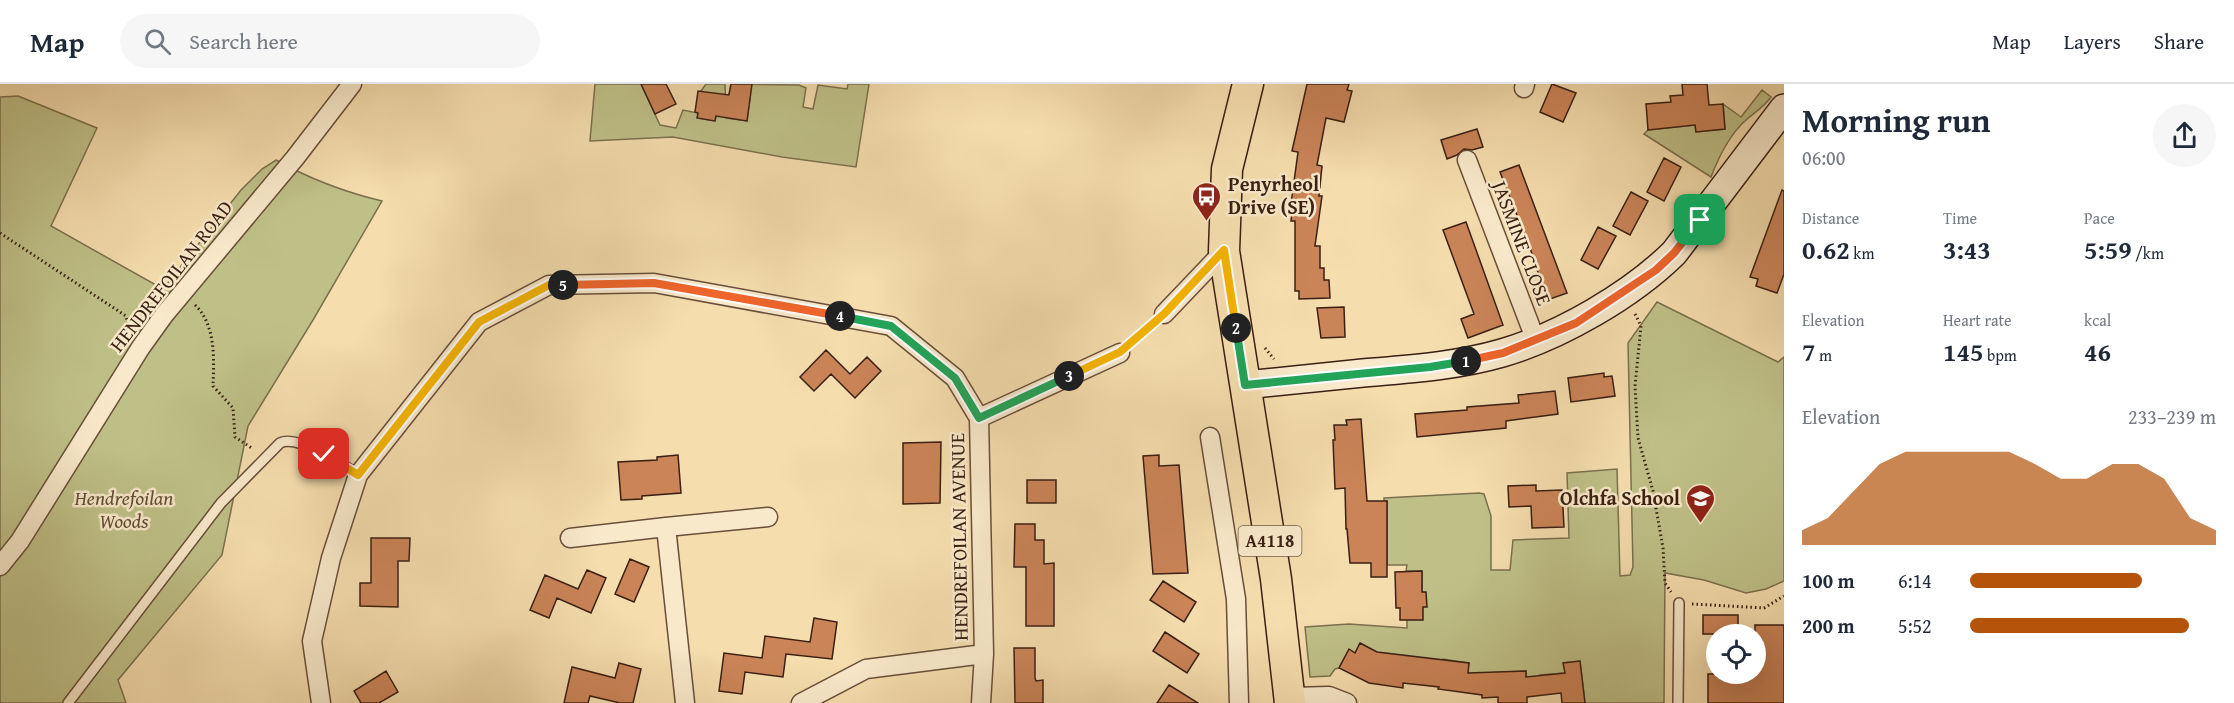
<!DOCTYPE html>
<meta charset="utf-8">
<style>
body{margin:0;font-family:"Gentium Book Plus",serif;background:#f6f6f7;color:#1f2937;height:100vh;display:flex;flex-direction:column;font-size:22px;white-space:nowrap}
*{box-sizing:border-box;margin:0}
p{font-size:20px;color:#747a83}
.icon{flex:none;width:33px;height:33px;fill:none;stroke:currentColor;stroke-width:2;stroke-linecap:round;stroke-linejoin:round}
.map{position:relative;flex:1;overflow:hidden}
.panel{display:flex;flex-direction:column;background:#fff;width:450px}
.panel>*{flex:none}
.tools{position:absolute;left:1706px;top:540px;display:grid;gap:12px}
.tools a{display:grid;place-items:center;width:60px;height:60px;border-radius:50%;background:#fff;box-shadow:0 6px 24px #0002;font-size:30px}
.pin{position:absolute;display:grid;place-items:center;width:51px;height:51px;color:#fff;margin:-26px;border-radius:12px;box-shadow:0 3px 9px #0006}
.km{position:absolute;width:30px;height:30px;margin:-15px;border-radius:50%;background:#222;color:#fff;font-size:16px;line-height:30px;text-align:center}
.round{display:grid;place-items:center;flex:none;width:63px;height:63px;border-radius:32px;background:#f6f6f7}
.summary{display:flex;align-items:center;justify-content:space-between;height:102px;padding:0 18px}
h1{font-size:33px;font-weight:700;line-height:45px}
.metrics{display:grid;grid-template-columns:repeat(3,1fr);gap:9px;height:102px;padding:6px 18px}
.metrics div{display:grid;align-content:center}
.metrics b{font-size:26px;font-weight:700}
.metrics small{font-size:16px;font-weight:400}
.metrics p{font-size:16px}
.chart{height:168px;padding:12px 18px}
.chart p{display:flex;justify-content:space-between}
.chart svg{width:100%;height:108px;margin-top:6px;fill:#b45309;opacity:.7}
ul{padding:0 18px;list-style:none;font-size:20px}
li{display:grid;grid-template-columns:96px 72px 1fr;align-items:center;height:45px}
li i{height:15px;border-radius:8px;background:#b45309}
header{display:flex;align-items:center;gap:36px;box-sizing:border-box;height:84px;padding:0 30px;background:#fff;border-bottom:2px solid #e0e1e3}
header strong{font-size:28px}
nav{display:flex;gap:33px;margin-inline-start:auto;font-size:21px}
.search{width:420px;height:54px;background:#f6f6f7;display:flex;align-items:center;gap:15px;box-sizing:border-box;padding:0 21px;border-radius:33px;color:#747a83;font-size:22px}
main{display:flex;flex:1;min-height:0}
.map>svg:first-child{display:block}
.green{fill:#bfc088;stroke:#7c704e;stroke-width:1.5;fill-rule:evenodd}
.building{fill:#ca8458;stroke:#3a1f13;stroke-width:1.5}
.lines{fill:none;stroke-linecap:round;stroke-linejoin:round}
.lane-casing{stroke:#694e3a;stroke-width:12}
.street-casing{stroke:#694e3a;stroke-width:21}
.secondary-casing{stroke:#3a1f13;stroke-width:30}
.primary-casing{stroke:#3a1f13;stroke-width:33}
.path{stroke:#3a1f13;stroke-width:3;stroke-dasharray:1.5 3;stroke-linecap:butt}
.lane{stroke:#f8e9ca;stroke-width:9}
.street{stroke:#f8e9ca;stroke-width:18}
.secondary{stroke:#f8e9ca;stroke-width:27}
.primary{stroke:#f5ddae;stroke-width:30}
.split-1-casing{stroke:#fff;stroke-width:12}
.split-2-casing{stroke:#fff;stroke-width:12}
.split-3-casing{stroke:#fff;stroke-width:12}
.split-4-casing{stroke:#fff;stroke-width:12}
.split-5-casing{stroke:#fff;stroke-width:12}
.split-6-casing{stroke:#fff;stroke-width:12}
.split-1{stroke:#f0652b;stroke-width:8}
.split-2{stroke:#22a559;stroke-width:8}
.split-3{stroke:#f5b400;stroke-width:8}
.split-4{stroke:#22a559;stroke-width:8}
.split-5{stroke:#f0652b;stroke-width:8}
.split-6{stroke:#f5b400;stroke-width:8}
.labels{text-anchor:middle;stroke-width:5;stroke-linejoin:round;paint-order:stroke}
.shield{fill:#f8e9ca;stroke:#735c4a;stroke-width:1.5}
.shield-label{font-size:18px;font-weight:bold;fill:#3a1f13}
.poi-label{font-size:20px;font-weight:bold;fill:#3a1f13;stroke:#f8e9ca;text-anchor:start}
.street-label{font-size:20px;fill:#3a1f13;stroke:#f8e9ca}
.park-label{font-size:20px;font-style:italic;fill:#624f36;stroke:#f8e9ca}
</style>
<header>
<strong>Map</strong>
<div class="search"><svg class="icon" aria-label="search" viewBox="0 0 24 24"><circle cx="10" cy="10" r="6"/><path d="M15 15l6 6"/></svg>Search here</div>
<nav><a>Map</a><a>Layers</a><a>Share</a></nav>
</header>
<main>
<div class="map">
<svg width="1784" height="619" viewBox="0 0 1784 619">
<rect width="100%" height="100%" fill="#f5ddae"/>
<filter id="stains"><feTurbulence type="fractalNoise" baseFrequency=".00333" numOctaves="4"/><feColorMatrix values="0 0 0 0 .2 0 0 0 0 .09 0 0 0 0 .02 0 0 0 .5 -.17"/></filter>
<radialGradient id="worn" r=".72"><stop offset=".6" stop-color="#630" stop-opacity="0"/><stop offset="1" stop-color="#630" stop-opacity=".3"/></radialGradient>
<!-- green -->
<path class="green" d="M 595,0 L 641,0 L 660,41 L 676,44 L 683,26 L 698,29 L 698,34 L 715,37 L 719,15 L 701,7 L 706,0 L 725,0 L 726,26 L 731,0 L 799,1 L 806,4 L 803,23 L 813,25 L 818,1 L 847,5 L 848,0 L 869,0 L 856,83 L 782,73 L 673,53 L 590,57 ZM 730,6 L 740,7 L 740,12 L 750,14 L 747,37 L 726,34 Z
M 1762,6 L 1771,13 C 1764,23 1755,28 1746,36 C 1729,51 1719,72 1711,93 L 1644,50 L 1648,46 L 1695,41 L 1696,48 L 1725,45 L 1723,20 L 1741,33 Z
M 18,12 L 97,44 L 51,142 L 163,205 L 241,106 L 262,85 L 276,76 C 310,95 344,108 382,117 L 313,236 L 248,342 L 222,471 L 118,596 L 126,619 L 0,619 L 0,13 Z
M 1657,218 L 1778,278 L 1784,273 L 1784,497 L 1766,505 L 1746,509 L 1704,496 L 1665,489 L 1664,619 L 1585,619 L 1580,577 L 1564,579 L 1565,589 L 1540,591 L 1542,605 L 1527,606 L 1526,587 L 1467,590 L 1469,579 L 1443,575 L 1440,596 L 1387,585 L 1360,560 L 1355,569 L 1349,566 L 1339,584 L 1335,585 L 1330,592 L 1310,593 L 1305,543 L 1349,540 L 1407,544 L 1407,536 L 1422,508 L 1422,487 L 1406,487 L 1407,481 L 1387,481 L 1387,417 L 1384,417 L 1384,414 L 1479,409 L 1484,410 L 1491,432 L 1491,486 L 1510,486 L 1513,456 L 1569,454 L 1567,389 L 1617,385 L 1620,492 L 1630,491 L 1633,483 L 1628,259 Z"/>
<!-- building -->
<path class="building" d="M 641,0 L 666,0 L 676,20 L 655,30 Z
M 731,0 L 752,0 L 747,37 L 716,32 L 715,37 L 697,34 L 698,29 L 695,28 L 698,7 L 729,11 Z
M 1307,0 L 1349,0 L 1347,6 L 1352,7 L 1344,38 L 1326,34 L 1317,81 L 1322,82 L 1319,112 L 1322,112 L 1315,162 L 1320,162 L 1320,184 L 1324,184 L 1324,196 L 1329,196 L 1330,214 L 1299,215 L 1299,207 L 1295,207 L 1295,137 L 1291,137 L 1292,128 L 1290,127 L 1298,68 L 1292,67 Z
M 1552,0 L 1576,9 L 1563,38 L 1540,28 Z
M 1682,0 L 1707,0 L 1709,21 L 1723,20 L 1725,45 L 1696,48 L 1695,41 L 1648,46 L 1646,20 L 1671,18 L 1670,12 L 1683,11 Z
M 1477,45 L 1483,63 L 1472,66 L 1464,65 L 1457,71 L 1447,75 L 1441,56 Z
M 1664,74 L 1681,83 L 1664,117 L 1647,108 Z
M 1519,81 L 1567,209 L 1547,216 L 1531,167 L 1500,88 Z
M 1782,106 L 1784,107 L 1784,190 L 1777,209 L 1756,202 L 1758,195 L 1750,193 Z
M 1631,108 L 1648,117 L 1630,151 L 1613,142 Z
M 1466,138 L 1503,241 L 1468,254 L 1461,235 L 1474,230 L 1443,146 Z
M 1598,143 L 1616,152 L 1598,185 L 1581,176 Z
M 1344,223 L 1345,253 L 1321,254 L 1317,224 Z
M 826,266 L 850,290 L 867,273 L 881,287 L 855,314 L 831,290 L 814,307 L 800,293 Z
M 1604,289 L 1604,293 L 1612,292 L 1615,312 L 1571,318 L 1568,294 Z
M 1555,307 L 1558,330 L 1506,337 L 1506,344 L 1417,353 L 1415,330 L 1467,326 L 1467,323 L 1519,319 L 1518,311 Z
M 1361,335 L 1367,417 L 1387,417 L 1387,493 L 1371,493 L 1371,479 L 1350,479 L 1347,445 L 1346,445 L 1345,404 L 1335,405 L 1333,356 L 1335,356 L 1334,341 L 1347,341 L 1346,336 Z
M 941,358 L 940,419 L 903,420 L 903,359 Z
M 678,371 L 681,409 L 642,412 L 642,415 L 621,416 L 618,378 L 657,376 L 657,373 Z
M 1159,371 L 1159,382 L 1179,381 L 1188,489 L 1153,490 L 1143,372 Z
M 1027,396 L 1056,396 L 1056,419 L 1027,419 Z
M 1536,401 L 1536,407 L 1562,406 L 1564,443 L 1532,444 L 1531,422 L 1509,423 L 1508,402 Z
M 1015,440 L 1035,440 L 1035,456 L 1044,456 L 1044,480 L 1054,479 L 1054,542 L 1026,542 L 1026,483 L 1014,483 Z
M 371,454 L 410,454 L 409,477 L 398,477 L 398,523 L 360,522 L 360,499 L 371,499 Z
M 630,475 L 649,483 L 634,518 L 615,510 Z
M 587,486 L 606,494 L 591,529 L 557,514 L 549,534 L 530,526 L 545,491 L 578,505 Z
M 1422,487 L 1422,508 L 1426,508 L 1427,523 L 1423,523 L 1423,536 L 1400,536 L 1400,524 L 1396,524 L 1395,488 Z
M 1163,497 L 1196,518 L 1184,538 L 1150,516 Z
M 1703,531 L 1738,531 L 1738,550 L 1703,550 Z
M 814,534 L 837,538 L 832,575 L 786,570 L 783,593 L 745,588 L 742,610 L 719,607 L 724,569 L 762,574 L 765,552 L 810,558 Z
M 1755,541 L 1784,541 L 1784,619 L 1708,619 L 1708,590 L 1755,590 Z
M 1165,548 L 1199,570 L 1187,589 L 1153,567 Z
M 1360,559 L 1377,568 L 1469,579 L 1468,589 L 1526,587 L 1526,593 L 1565,589 L 1563,579 L 1580,577 L 1585,619 L 1562,619 L 1561,609 L 1527,613 L 1527,619 L 1498,619 L 1498,613 L 1482,614 L 1482,611 L 1438,605 L 1439,603 L 1403,599 L 1403,604 L 1369,599 L 1339,584 L 1349,565 L 1355,569 Z
M 1014,564 L 1035,564 L 1035,594 L 1036,597 L 1043,596 L 1043,619 L 1015,619 Z
M 619,579 L 641,585 L 633,619 L 620,619 L 590,612 L 588,619 L 564,619 L 572,583 L 615,594 Z
M 386,587 L 398,608 L 379,619 L 361,619 L 354,607 Z
M 1169,601 L 1198,619 L 1157,619 Z"/>
<g class="lines">
<defs>
<path id="lane" d="M 68,619 L 221,419 L 280,359 C 297,350 343,380 358,391
M 1678,619 L 1679,519"/>
<path id="street" d="M 1524,4 L 1525,0
M 1467,76 L 1536,257
M 1164,230 L 1224,167
M 979,334 L 1120,269
M 1210,353 L 1236,515 L 1239,619
M 666,443 L 768,433
M 570,454 L 666,443 L 685,619
M 0,482 L 20,457 L 141,263 L 164,231 L 295,74 L 352,0
M 1290,613 L 1329,612 L 1347,619
M 321,619 L 312,557 L 331,474 L 358,391 L 479,238 L 549,201 L 654,199 L 891,242 L 955,294 L 979,334 L 984,570 L 981,619
M 801,619 L 866,585 L 984,570"/>
<path id="secondary" d="M 1245,301 C 1284,297 1323,293 1363,289 C 1410,285 1457,282 1502,269 C 1561,252 1631,211 1674,169 L 1784,24"/>
<path id="primary" d="M 1248,0 L 1227,85 L 1224,167 L 1276,495 L 1290,619"/>
</defs>
<!-- lane casing -->
<use href="#lane" class="lane-casing"/>
<!-- street casing -->
<use href="#street" class="street-casing"/>
<!-- secondary casing -->
<use href="#secondary" class="secondary-casing"/>
<!-- primary casing -->
<use href="#primary" class="primary-casing"/>
<!-- path -->
<path class="path" d="M 0,149 L 126,232 L 130,247
M 195,221 C 216,241 214,275 213,302 L 233,324 L 235,353 L 253,365
M 1635,230 L 1641,242 L 1635,302 L 1638,354 L 1653,407 L 1663,464 L 1665,499 L 1671,508
M 1133,258 L 1151,242
M 1265,264 L 1274,275
M 1692,520 L 1764,524 L 1784,512"/>
<!-- lane -->
<use href="#lane" class="lane"/>
<!-- street -->
<use href="#street" class="street"/>
<!-- secondary -->
<use href="#secondary" class="secondary"/>
<!-- primary -->
<use href="#primary" class="primary"/>
</g>
<g class="lines">
<defs>
<path id="split-1" d="M 1466,277 L 1503,269 L 1576,239 L 1656,186 L 1674,169 L 1700,136"/>
<path id="split-2" d="M 1236,244 L 1245,301 L 1430,283 L 1466,277"/>
<path id="split-3" d="M 1069,292 L 1120,268 L 1164,230 L 1224,166 L 1236,244"/>
<path id="split-4" d="M 840,232 L 891,242 L 955,294 L 979,334 L 1069,292"/>
<path id="split-5" d="M 563,201 L 654,199 L 840,232"/>
<path id="split-6" d="M 324,370 L 358,391 L 479,238 L 549,201 L 563,201"/>
</defs>
<!-- split-1 casing -->
<use href="#split-1" class="split-1-casing"/>
<!-- split-2 casing -->
<use href="#split-2" class="split-2-casing"/>
<!-- split-3 casing -->
<use href="#split-3" class="split-3-casing"/>
<!-- split-4 casing -->
<use href="#split-4" class="split-4-casing"/>
<!-- split-5 casing -->
<use href="#split-5" class="split-5-casing"/>
<!-- split-6 casing -->
<use href="#split-6" class="split-6-casing"/>
<!-- split-1 -->
<use href="#split-1" class="split-1"/>
<!-- split-2 -->
<use href="#split-2" class="split-2"/>
<!-- split-3 -->
<use href="#split-3" class="split-3"/>
<!-- split-4 -->
<use href="#split-4" class="split-4"/>
<!-- split-5 -->
<use href="#split-5" class="split-5"/>
<!-- split-6 -->
<use href="#split-6" class="split-6"/>
</g>
<!-- icons -->
<defs>
<symbol id="bus-pin" viewBox="-11 -11 22 30"><path d="M0 17L-7.5 6A9.5 9.5 0 1 1 7.5 6Z" fill="#8f2418" stroke="#f8e9ca"/><path d="M-5-6H5V4H4V6H2V4H-2V6H-4V4H-5ZM-3.5-4V0h7V-4ZM-3.5 1.2v1.5H-2V1.2ZM2 1.2v1.5H3.5V1.2Z" fill="#fff"/></symbol>
<symbol id="school-pin" viewBox="-11 -11 22 30"><path d="M0 17L-7.5 6A9.5 9.5 0 1 1 7.5 6Z" fill="#8f2418" stroke="#f8e9ca"/><path d="M0-5L7-2L0 1L-7-2ZM-4 1L0 2.5L4 1V4Q0 6-4 4Z" fill="#fff"/></symbol>
</defs>
<g fill-rule="evenodd">
<use href="#bus-pin" x="1190" y="96" width="33" height="45"/>
<use href="#school-pin" x="1684" y="398" width="33" height="45"/>
</g>
<g class="labels">
<!-- shield labels -->
<rect class="shield" x="1238.5" y="442" width="63" height="30" rx="4.5"/>
<g class="shield-label">
<text x="1270" y="463">A4118</text>
</g>
<!-- poi labels -->
<g class="poi-label">
<text x="1228" y="107">Penyrheol<tspan x="1228" dy="23">Drive (SE)</tspan></text>
<text x="1680" y="421" text-anchor="end">Olchfa School</text>
</g>
<!-- street labels -->
<g class="street-label">
<text transform="translate(1522 159) rotate(69)" y="7">JASMINE CLOSE</text>
<text transform="translate(171 192) rotate(-52)" y="7">HENDREFOILAN ROAD</text>
<text transform="translate(959 453) rotate(-91)" y="7">HENDREFOILAN AVENUE</text>
</g>
<!-- park labels -->
<g class="park-label">
<text x="124" y="421">Hendrefoilan<tspan x="124" dy="23">Woods</tspan></text>
</g>
</g>
<rect width="100%" height="100%" filter="url(#stains)"/>
<rect width="100%" height="100%" fill="url(#worn)"/>
</svg>
<div class="tools">
<a><svg class="icon" aria-label="locate" viewBox="0 0 24 24"><circle cx="12" cy="12" r="6"/><path d="M12 2v4M12 18v4M2 12h4M18 12h4"/></svg></a>
</div>
<div class="pin" style="left:1700px;top:136px;background:#1e9e55"><svg class="icon" aria-label="arrive" viewBox="0 0 24 24"><path d="M6 21V4h12l-3 4 3 4H6"/></svg></div>
<div class="pin" style="left:324px;top:370px;background:#d93025"><svg class="icon" aria-label="check" viewBox="0 0 24 24"><path d="M5 12l5 5 9-10"/></svg></div>
<b class="km" style="left:1466px;top:277px">1</b>
<b class="km" style="left:1236px;top:244px">2</b>
<b class="km" style="left:1069px;top:292px">3</b>
<b class="km" style="left:840px;top:232px">4</b>
<b class="km" style="left:563px;top:201px">5</b>
</div>
<section class="panel">
<div class="summary"><div><h1>Morning run</h1><p>06:00</p></div><a class="round"><svg class="icon" aria-label="share" viewBox="0 0 24 24"><path d="M12 15V3M7 8l5-5 5 5M5 13v7h14v-7"/></svg></a></div>
<div class="metrics">
<div><p>Distance</p><b>0.62<small> km</small></b></div>
<div><p>Time</p><b>3:43</b></div>
<div><p>Pace</p><b>5:59<small> /km</small></b></div>
</div>
<div class="metrics">
<div><p>Elevation</p><b>7<small> m</small></b></div>
<div><p>Heart rate</p><b>145<small> bpm</small></b></div>
<div><p>kcal</p><b>46</b></div>
</div>
<div class="chart"><p><span>Elevation</span>233–239 m</p>
<svg viewBox="0 0 160 44" preserveAspectRatio="none"><path d="M0 44V38L10 33L20 22L30 11L40 6L50 6L60 6L70 6L80 6L90 11L100 17L110 17L120 11L130 11L140 17L150 33L160 38V44z"/></svg>
</div>
<ul>
<li><b>100 m</b>6:14<i style="width:70%"></i></li>
<li><b>200 m</b>5:52<i style="width:89%"></i></li>
</ul>
</section>
</main>
